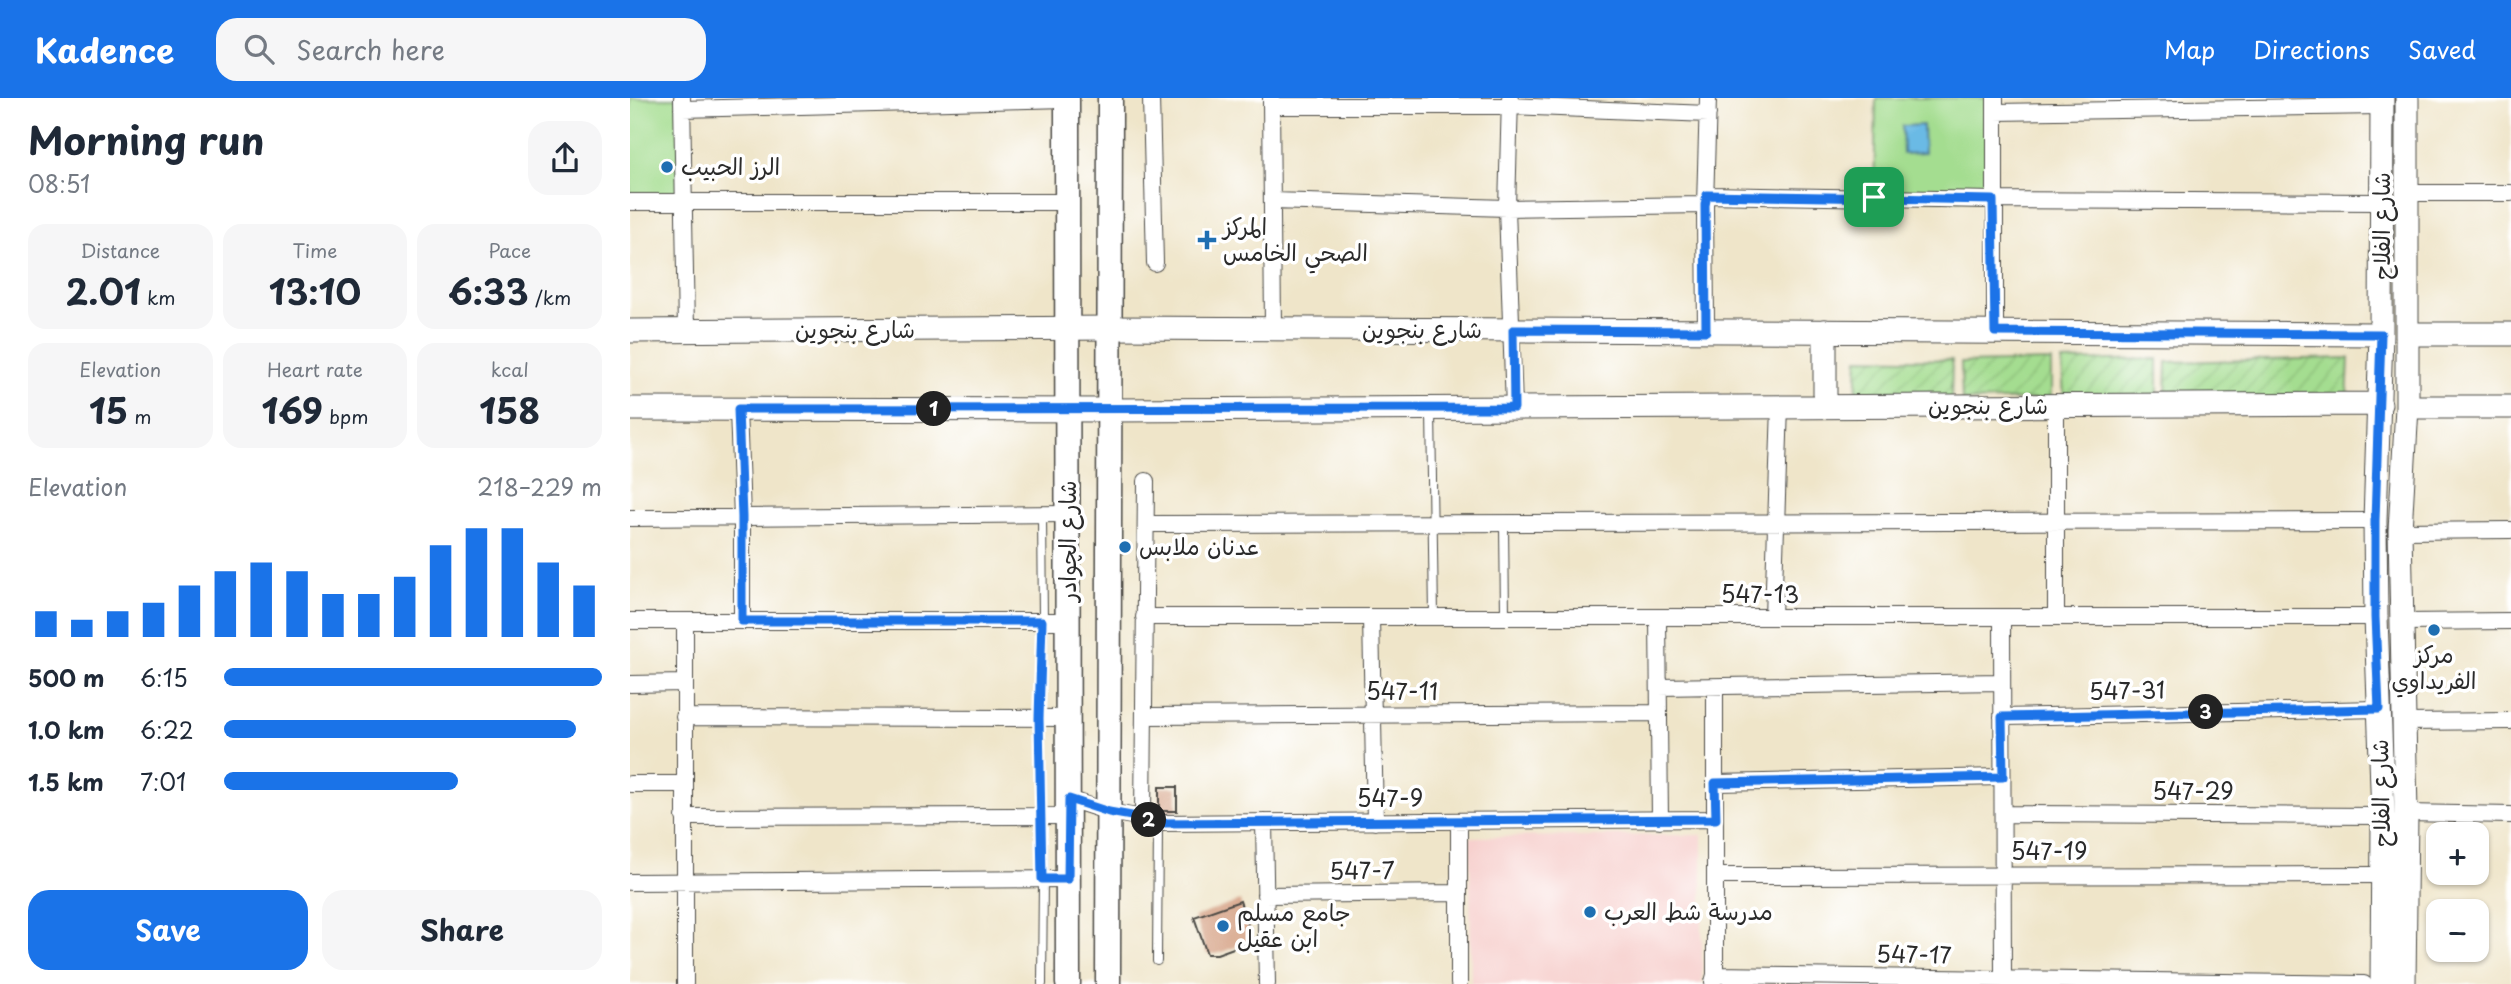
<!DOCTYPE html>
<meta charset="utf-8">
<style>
body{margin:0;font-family:"Playpen Sans","Playpen Sans Arabic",sans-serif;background:#f6f6f7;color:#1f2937;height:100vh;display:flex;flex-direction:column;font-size:26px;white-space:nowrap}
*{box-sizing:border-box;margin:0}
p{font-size:23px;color:#747a83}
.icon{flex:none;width:38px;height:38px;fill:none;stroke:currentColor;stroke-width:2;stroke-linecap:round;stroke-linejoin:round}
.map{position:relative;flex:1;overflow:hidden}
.drawer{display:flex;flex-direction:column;background:#fff;width:630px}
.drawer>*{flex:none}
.fabs{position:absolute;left:1796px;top:724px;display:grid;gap:14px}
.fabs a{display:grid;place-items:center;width:63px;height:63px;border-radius:14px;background:#fff;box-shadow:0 2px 5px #0004;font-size:35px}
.pin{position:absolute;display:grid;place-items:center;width:60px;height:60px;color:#fff;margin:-30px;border-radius:14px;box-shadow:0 4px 10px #0006}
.km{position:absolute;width:35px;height:35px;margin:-18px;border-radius:50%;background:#222;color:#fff;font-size:19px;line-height:35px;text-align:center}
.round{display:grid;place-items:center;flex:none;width:74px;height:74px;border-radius:21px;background:#f6f6f7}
.head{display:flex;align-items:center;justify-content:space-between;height:119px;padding:0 28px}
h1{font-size:38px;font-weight:700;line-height:52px}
.metrics{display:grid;grid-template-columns:repeat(3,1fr);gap:10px;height:119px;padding:7px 28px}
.metrics div{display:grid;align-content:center;border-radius:18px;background:#f6f6f7;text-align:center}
.metrics b{font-size:35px;font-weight:700}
.metrics small{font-size:19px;font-weight:400}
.metrics p{font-size:19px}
.chart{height:196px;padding:14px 28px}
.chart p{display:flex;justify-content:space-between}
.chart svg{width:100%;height:126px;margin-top:7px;stroke:#1a73e8;stroke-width:6}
.action{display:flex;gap:14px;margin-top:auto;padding:14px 28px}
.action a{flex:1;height:80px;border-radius:21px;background:#1a73e8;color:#fff;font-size:28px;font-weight:700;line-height:80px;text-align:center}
.action a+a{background:#f6f6f7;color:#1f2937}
ul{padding:0 28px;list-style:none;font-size:23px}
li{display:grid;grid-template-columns:112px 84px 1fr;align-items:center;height:52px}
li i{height:18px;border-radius:9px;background:#1a73e8}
header{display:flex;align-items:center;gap:42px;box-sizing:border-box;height:98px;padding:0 35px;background:#1a73e8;color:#fff}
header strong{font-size:33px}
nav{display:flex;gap:38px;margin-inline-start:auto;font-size:24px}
.search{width:490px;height:63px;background:#f6f6f7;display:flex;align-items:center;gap:18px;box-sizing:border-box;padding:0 24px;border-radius:21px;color:#747a83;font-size:26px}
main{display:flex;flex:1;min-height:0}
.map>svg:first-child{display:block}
.built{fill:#f7d0ce}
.grass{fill:#a4dd90;stroke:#68845e;stroke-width:2}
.garden{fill:url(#garden-furrows);stroke:#68845e;stroke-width:2}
.water{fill:#6abae5;stroke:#4a7288;stroke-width:2}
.building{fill:#d09676}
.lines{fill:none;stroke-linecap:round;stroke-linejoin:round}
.lane-casing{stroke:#484743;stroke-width:10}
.street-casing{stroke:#484743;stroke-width:18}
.secondary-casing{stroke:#484743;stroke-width:25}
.primary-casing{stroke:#484743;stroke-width:27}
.lane{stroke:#fff;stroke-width:8}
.street{stroke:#fff;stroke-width:16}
.secondary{stroke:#fff;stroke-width:23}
.primary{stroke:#fff;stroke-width:24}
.route-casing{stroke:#fff;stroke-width:14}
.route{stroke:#1a73e8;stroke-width:9}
.poi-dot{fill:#1f6fb2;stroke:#fff;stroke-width:2.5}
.labels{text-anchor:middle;stroke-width:7;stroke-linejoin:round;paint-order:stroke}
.poi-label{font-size:23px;fill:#2b2b2b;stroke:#fff;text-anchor:start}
.street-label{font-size:23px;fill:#2b2b2b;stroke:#fff}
</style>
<header>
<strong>Kadence</strong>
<div class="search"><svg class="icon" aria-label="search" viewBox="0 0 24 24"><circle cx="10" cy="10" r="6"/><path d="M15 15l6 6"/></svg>Search here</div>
<nav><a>Map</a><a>Directions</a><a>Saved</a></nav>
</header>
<main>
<section class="drawer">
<div class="head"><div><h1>Morning run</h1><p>08:51</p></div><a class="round"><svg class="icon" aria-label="share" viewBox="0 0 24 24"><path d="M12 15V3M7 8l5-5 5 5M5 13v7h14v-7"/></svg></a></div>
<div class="metrics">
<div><p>Distance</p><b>2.01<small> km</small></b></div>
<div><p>Time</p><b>13:10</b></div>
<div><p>Pace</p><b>6:33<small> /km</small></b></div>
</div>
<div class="metrics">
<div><p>Elevation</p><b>15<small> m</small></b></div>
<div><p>Heart rate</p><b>169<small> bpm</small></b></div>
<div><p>kcal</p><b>158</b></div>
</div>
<div class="chart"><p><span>Elevation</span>218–229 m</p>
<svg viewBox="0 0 160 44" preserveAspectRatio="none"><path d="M5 44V35M15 44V38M25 44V35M35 44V32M45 44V26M55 44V21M65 44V18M75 44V21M85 44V29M95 44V29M105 44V23M115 44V12M125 44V6M135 44V6M145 44V18M155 44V26"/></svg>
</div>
<ul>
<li><b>500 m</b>6:15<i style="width:100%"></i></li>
<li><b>1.0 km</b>6:22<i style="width:93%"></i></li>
<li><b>1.5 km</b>7:01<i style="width:62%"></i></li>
</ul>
<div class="action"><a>Save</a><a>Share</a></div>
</section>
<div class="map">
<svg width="1881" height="886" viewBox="0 0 1881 886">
<defs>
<pattern id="garden-furrows" width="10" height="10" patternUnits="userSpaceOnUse" patternTransform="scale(1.75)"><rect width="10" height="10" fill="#a4dd90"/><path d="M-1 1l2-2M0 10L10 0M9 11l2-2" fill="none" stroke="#8dbe7c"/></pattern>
</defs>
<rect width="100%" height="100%" fill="#fff"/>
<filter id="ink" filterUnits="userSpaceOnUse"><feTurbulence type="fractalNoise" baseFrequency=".0143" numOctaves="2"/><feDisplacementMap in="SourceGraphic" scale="14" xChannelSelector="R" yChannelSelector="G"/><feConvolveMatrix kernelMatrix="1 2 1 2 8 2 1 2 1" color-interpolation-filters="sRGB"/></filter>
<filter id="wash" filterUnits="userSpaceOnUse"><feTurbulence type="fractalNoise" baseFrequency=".00686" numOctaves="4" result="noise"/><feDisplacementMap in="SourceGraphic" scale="28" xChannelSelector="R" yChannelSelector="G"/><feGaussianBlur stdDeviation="1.57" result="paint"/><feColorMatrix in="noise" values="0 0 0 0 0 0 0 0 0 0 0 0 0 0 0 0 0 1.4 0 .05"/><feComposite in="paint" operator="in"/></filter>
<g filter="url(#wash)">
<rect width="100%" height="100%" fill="#efe5c9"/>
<!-- built -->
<path class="built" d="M 1072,737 L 1072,886 L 841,886 L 840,739 Z"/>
<!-- grass -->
<path class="grass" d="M 0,0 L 52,0 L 54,104 L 0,104 Z
M 1246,0 L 1364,0 L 1363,102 L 1244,99 Z"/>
<!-- garden -->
<path class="garden" d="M 1228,260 L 1322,262 L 1321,303 L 1226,302 Z
M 1719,260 L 1717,304 L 1536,302 L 1537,264 Z
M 1528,261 L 1528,302 L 1434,303 L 1432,263 Z
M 1421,263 L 1421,301 L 1332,303 L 1331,265 Z"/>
<!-- water -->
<path class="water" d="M 1293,27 L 1294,55 L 1273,56 L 1272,28 Z"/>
<g id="blocks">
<!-- building -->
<path class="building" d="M 529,689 L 547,689 L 547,713 L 529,713 Z
M 610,803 L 621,837 L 620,844 L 587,856 L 577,856 L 564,819 Z"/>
</g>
</g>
<g filter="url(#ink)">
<use href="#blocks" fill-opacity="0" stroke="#484743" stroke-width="2"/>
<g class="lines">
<defs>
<path id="lane" d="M 801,312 L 804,519
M 874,426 L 875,519
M 527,863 L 528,725
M 412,886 L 413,781 L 409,620 L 413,523 L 412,417"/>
<path id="street" d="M 52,0 L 56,233
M 521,0 L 525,165
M 641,0 L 643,231
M 880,0 L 877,110 L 884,310
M 1365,0 L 1365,234
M 641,8 L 879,8 L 1078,16
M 52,11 L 437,1
M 1365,14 L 1752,8
M 1776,95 L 1881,95
M 1077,97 L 1363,102 L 1752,104
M 642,103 L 877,110 L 1075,107
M 0,104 L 437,104
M 1076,233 L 1075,107 L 1078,0
M 1426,307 L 1426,519
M 108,311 L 112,419 L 112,523
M 0,420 L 438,416
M 516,426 L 1745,423
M 1770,433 L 1881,432
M 514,519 L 1746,519
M 741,519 L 745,724
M 1028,519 L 1030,722
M 1143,519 L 1150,308
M 1372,519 L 1373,886
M 0,523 L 439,523
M 1771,524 L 1881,523
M 0,586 L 55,585
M 1029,589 L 1372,584
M 515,618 L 1029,615
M 54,619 L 439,620
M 1372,619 L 1749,611
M 1774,624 L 1881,623
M 1085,685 L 1372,679
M 0,686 L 54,686
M 439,701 L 479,714 L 513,720 L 528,725 L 1085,721
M 1776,715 L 1881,717
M 1373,716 L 1753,718
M 54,719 L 439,718
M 513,720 L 516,383
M 829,723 L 829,886
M 634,724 L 637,886
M 1085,778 L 1752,777
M 0,784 L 438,781
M 635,797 L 829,795
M 1085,877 L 1734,886
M 1083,884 L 1085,877 L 1085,589
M 55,886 L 55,523"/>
<path id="secondary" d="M 1752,0 L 1751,236 L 1745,423 L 1746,519 L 1753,718 L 1752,886
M 0,233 L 479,230 L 1751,236
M 1195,233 L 1195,308
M 1777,236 L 1881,236
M 1777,309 L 1881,309
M 0,311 L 479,312 L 1750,306
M 1774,886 L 1776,715 L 1770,433 L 1777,309 L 1777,0"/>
<path id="primary" d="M 437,0 L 438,886
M 478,886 L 480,0"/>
</defs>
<!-- lane casing -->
<use href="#lane" class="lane-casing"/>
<!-- street casing -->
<use href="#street" class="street-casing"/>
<!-- secondary casing -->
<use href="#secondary" class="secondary-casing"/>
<!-- primary casing -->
<use href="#primary" class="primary-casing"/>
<!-- lane -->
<use href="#lane" class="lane"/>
<!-- street -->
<use href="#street" class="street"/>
<!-- secondary -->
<use href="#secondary" class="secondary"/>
<!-- primary -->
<use href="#primary" class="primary"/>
</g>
</g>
<g class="lines" filter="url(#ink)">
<defs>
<path id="route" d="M 1077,97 L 1363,102 L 1365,234 L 1751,236 L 1745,423 L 1745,519 L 1749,611 L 1372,619 L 1373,679 L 1085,685 L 1086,721 L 528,725 L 513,720 L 479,714 L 439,701 L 438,781 L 412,781 L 409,620 L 412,523 L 112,523 L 112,419 L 108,311 L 884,310 L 883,232 L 1076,233 L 1075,107 Z"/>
</defs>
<!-- route casing -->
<use href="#route" class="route-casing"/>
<!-- route -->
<use href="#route" class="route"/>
</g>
<!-- markers -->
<g class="poi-dot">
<circle cx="37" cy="69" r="7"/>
<path d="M573.5 131.5h7v7h7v7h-7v7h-7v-7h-7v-7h7z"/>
<circle cx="495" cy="449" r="7"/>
<circle cx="1804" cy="532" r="7"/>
<circle cx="960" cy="814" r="7"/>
<circle cx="593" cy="828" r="7"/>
</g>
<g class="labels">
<!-- poi labels -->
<g class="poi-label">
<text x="51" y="77">الرز الحبيب</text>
<text x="593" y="137">المركز<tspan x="593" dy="26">الصحي الخامس</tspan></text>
<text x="509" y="457">عدنان ملابس</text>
<text x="1804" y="565" text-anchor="middle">مركز<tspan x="1804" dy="26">الفريداوي</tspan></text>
<text x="974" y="822">مدرسة شط العرب</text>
<text x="607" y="823">جامع مسلم<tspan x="607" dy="26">ابن عقيل</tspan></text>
</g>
<!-- street labels -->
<g class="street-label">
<text transform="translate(1752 128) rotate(-90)" y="8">شارع الفلاح</text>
<text x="225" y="240">شارع بنجوين</text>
<text x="792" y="240">شارع بنجوين</text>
<text x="1358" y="316">شارع بنجوين</text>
<text transform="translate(438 443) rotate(-90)" y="8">شارع الچوادر</text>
<text x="1130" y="505">547-13</text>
<text transform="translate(1497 593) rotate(-1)" y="8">547-31</text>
<text x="772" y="602">547-11</text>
<text x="1563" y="702">547-29</text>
<text transform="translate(1751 695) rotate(-91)" y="8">شارع الفلاح</text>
<text x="760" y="709">547-9</text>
<text x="1419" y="762">547-19</text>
<text transform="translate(732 773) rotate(-1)" y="8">547-7</text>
<text transform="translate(1284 857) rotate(1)" y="8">547-17</text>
</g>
</g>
</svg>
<div class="fabs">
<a>+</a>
<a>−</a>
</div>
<div class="pin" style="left:1244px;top:99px;background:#1e9e55"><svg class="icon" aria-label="arrive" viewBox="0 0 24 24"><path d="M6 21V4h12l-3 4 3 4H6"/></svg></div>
<b class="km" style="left:304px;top:311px">1</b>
<b class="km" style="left:519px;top:722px">2</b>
<b class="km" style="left:1576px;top:614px">3</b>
</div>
</main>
